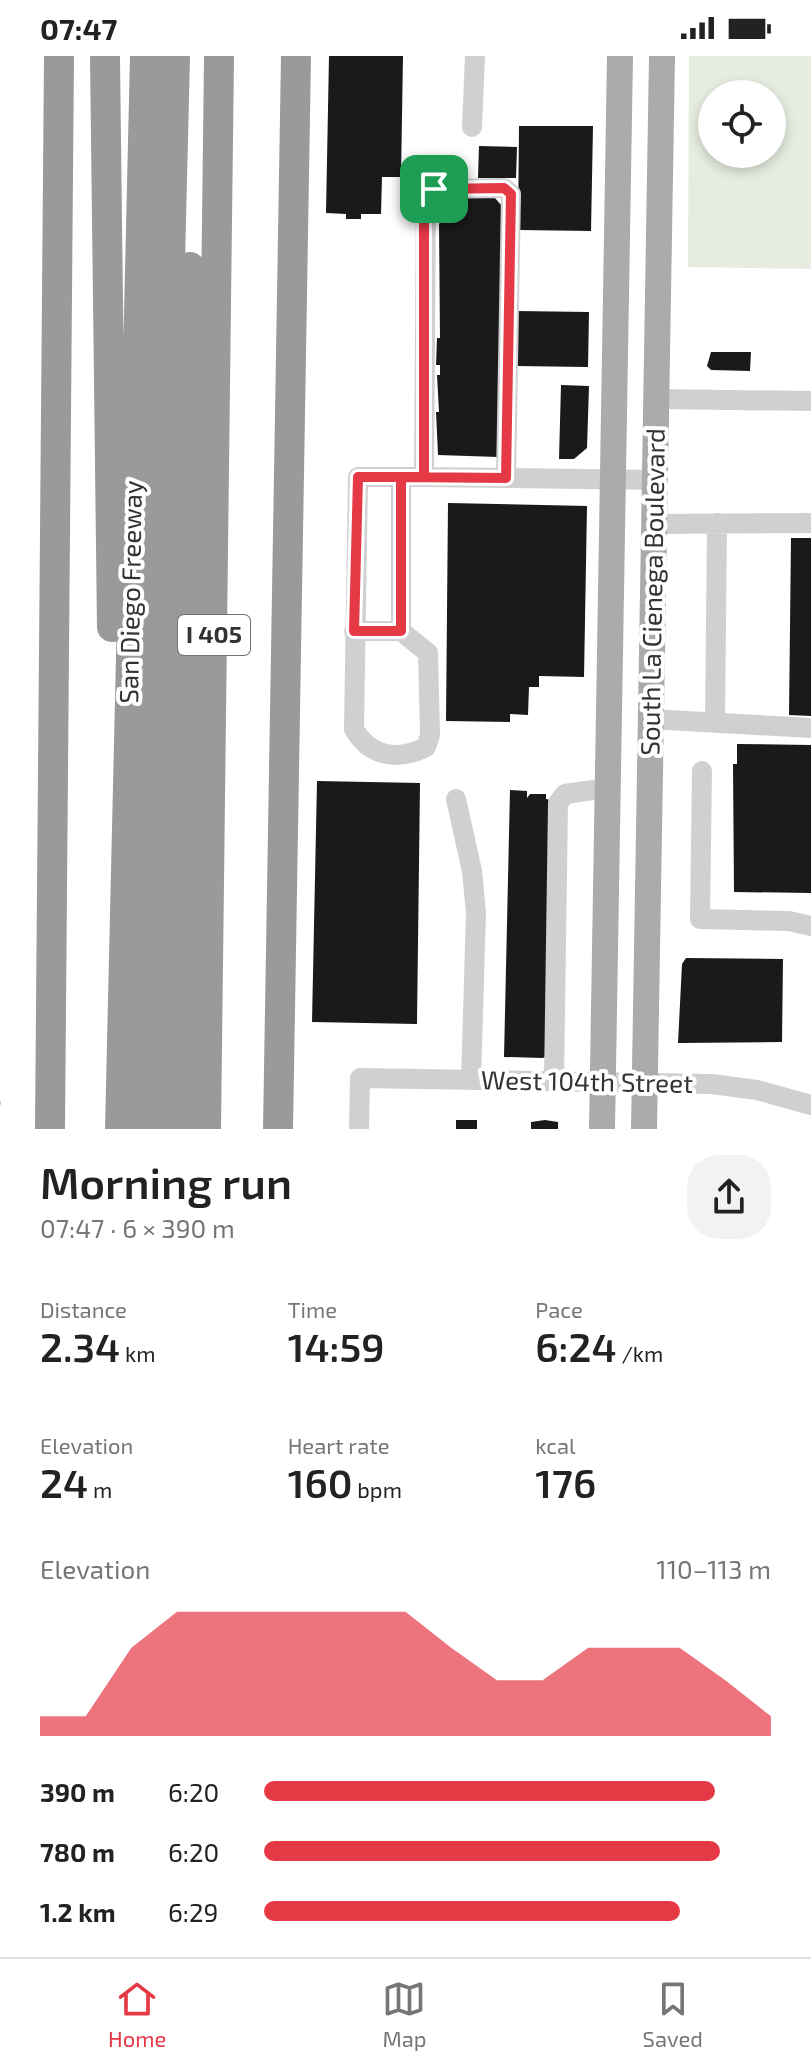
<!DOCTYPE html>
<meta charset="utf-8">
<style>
body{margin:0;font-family:"Exo 2",sans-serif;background:#f2f2f2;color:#222;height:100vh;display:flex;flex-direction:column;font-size:30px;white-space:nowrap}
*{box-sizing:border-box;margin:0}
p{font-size:26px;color:#767676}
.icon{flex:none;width:44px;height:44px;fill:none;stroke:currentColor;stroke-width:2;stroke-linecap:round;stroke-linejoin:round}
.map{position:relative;height:1073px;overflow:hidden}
.drawer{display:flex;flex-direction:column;background:#fff;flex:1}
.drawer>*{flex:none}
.fabs{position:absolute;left:698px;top:24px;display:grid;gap:16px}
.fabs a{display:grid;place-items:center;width:88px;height:88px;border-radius:50%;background:#fff;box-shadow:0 4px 12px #0003;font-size:40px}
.pin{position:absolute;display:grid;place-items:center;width:68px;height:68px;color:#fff;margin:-34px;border-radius:16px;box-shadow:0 4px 12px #0006}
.round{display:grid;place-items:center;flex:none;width:84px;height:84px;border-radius:32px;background:#f2f2f2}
.summary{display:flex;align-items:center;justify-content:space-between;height:136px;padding:0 40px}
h1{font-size:44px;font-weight:600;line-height:60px}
.stats{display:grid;grid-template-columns:repeat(3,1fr);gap:12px;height:136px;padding:8px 40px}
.stats div{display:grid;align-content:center}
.stats b{font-size:40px;font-weight:600}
.stats small{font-size:22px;font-weight:400}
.stats p{font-size:22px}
.chart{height:224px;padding:16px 40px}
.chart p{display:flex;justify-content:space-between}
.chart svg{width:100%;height:144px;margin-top:8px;fill:#e63946;opacity:.7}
ul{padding:0 40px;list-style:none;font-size:26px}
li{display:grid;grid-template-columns:128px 96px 1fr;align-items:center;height:60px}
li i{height:20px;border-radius:10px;background:#e63946}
.status{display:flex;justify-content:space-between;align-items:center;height:56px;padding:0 40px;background:#fff;direction:ltr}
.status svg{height:22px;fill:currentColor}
.menu{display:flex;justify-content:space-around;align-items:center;height:112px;border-top:2px solid #e0e0e0;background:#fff;font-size:22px;color:#767676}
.menu a{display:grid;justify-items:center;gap:4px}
.menu .current{color:#e63946}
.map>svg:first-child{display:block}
.green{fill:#e6ecdf;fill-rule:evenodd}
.building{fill:#1a1a1a}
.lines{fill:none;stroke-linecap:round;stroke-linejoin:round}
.path{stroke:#cdcdcd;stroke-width:4;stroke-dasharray:4 4;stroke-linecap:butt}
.minor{stroke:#d0d0d0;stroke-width:20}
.major{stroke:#ababab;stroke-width:26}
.highway{stroke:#9a9a9a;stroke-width:30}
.route-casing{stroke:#fff;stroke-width:16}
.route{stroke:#e63946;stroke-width:10}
.labels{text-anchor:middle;stroke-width:8;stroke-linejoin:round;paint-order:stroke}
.shield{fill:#fff;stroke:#707070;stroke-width:2}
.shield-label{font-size:24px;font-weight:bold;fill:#333}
.street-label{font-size:26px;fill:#333;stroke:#fff}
</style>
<div class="status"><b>07:47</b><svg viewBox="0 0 49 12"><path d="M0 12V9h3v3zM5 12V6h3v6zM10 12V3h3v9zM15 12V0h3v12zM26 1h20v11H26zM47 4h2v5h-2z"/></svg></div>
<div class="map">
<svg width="811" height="1073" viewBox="0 0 811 1073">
<rect width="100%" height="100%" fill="#fff"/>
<!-- green -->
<path class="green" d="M 689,0 L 811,0 L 811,213 L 688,211 ZM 712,38 L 772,38 L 772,98 L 712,98 Z"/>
<!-- building -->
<path class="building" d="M 329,0 L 403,0 L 401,121 L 382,121 L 381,158 L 361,158 L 361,163 L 346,163 L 346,158 L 326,157 Z
M 519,70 L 593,70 L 591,175 L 518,174 Z
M 479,90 L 517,91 L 516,122 L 478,122 Z
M 443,141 L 495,142 L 502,150 L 498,401 L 438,399 L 436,356 L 439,356 L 437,319 L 440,319 L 440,309 L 436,309 L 437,282 L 440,282 L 439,168 L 442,163 L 439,163 L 439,144 Z
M 516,255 L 589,256 L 588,311 L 515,310 Z
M 711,296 L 751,296 L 750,315 L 711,314 L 707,310 Z
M 561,329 L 589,330 L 587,392 L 574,403 L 559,403 Z
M 448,447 L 587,450 L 584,621 L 539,620 L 539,631 L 529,631 L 528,659 L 510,658 L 510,666 L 446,665 Z
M 791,482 L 811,482 L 811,660 L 789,659 Z
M 737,688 L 811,689 L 811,837 L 734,836 L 733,708 L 737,708 Z
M 317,725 L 420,727 L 417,968 L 312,966 Z
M 510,734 L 527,735 L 527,742 L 530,738 L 546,738 L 546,743 L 551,744 L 546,1000 L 543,1002 L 504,1001 Z
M 686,902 L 783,903 L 782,986 L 678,987 L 682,908 Z
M 456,1064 L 477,1064 L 477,1073 L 456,1073 Z
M 545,1064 L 558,1066 L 558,1073 L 531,1073 L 531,1066 Z"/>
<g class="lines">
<!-- path -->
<path class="path" d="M 0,1047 L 1,1047"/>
<!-- minor -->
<path class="minor" d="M 472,71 L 475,0
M 656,343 L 811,345
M 401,421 L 401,575 L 428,597 L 430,679 L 426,691 C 398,705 370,701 354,673 L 358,421 L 424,421 L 655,424
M 424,421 L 426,137 L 434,133 L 504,132 L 511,138 L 506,422
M 654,468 L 811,467
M 354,575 L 401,575
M 650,663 L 811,672
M 715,667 L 717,467
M 702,715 L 700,863 L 789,865 L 811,870
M 456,743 L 472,815 L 476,857 L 471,1024
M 554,1025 L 558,747 L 565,738 L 607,732
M 359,1073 L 360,1022 L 712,1028 L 757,1034 L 811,1049"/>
<!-- major -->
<path class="major" d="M 602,1073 L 620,0
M 644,1073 L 662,0"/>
<!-- highway -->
<path class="highway" d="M 105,0 L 112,571
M 50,1073 L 59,0
M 120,1073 L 145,0
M 149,1073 L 175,0
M 177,1073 L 190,211
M 206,1073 L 219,0
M 278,1073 L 296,0"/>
</g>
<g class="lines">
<defs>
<path id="route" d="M 434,133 L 426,137 L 424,153 L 424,421 L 358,421 L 354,575 L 401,575 L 401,421 L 506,422 L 511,138 L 504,132 L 434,133"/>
</defs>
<!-- route casing -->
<use href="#route" class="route-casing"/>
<!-- route -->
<use href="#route" class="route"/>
</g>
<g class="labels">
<!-- shield labels -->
<rect class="shield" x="178" y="559" width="72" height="40" rx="6"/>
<g class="shield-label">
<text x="214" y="587">I 405</text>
</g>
<!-- street labels -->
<g class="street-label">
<text transform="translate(131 536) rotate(-89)" y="9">San Diego Freeway</text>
<text transform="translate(653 536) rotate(-89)" y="9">South La Cienega Boulevard</text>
<text transform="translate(587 1026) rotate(1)" y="9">West 104th Street</text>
</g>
</g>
</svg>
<div class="fabs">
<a><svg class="icon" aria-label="locate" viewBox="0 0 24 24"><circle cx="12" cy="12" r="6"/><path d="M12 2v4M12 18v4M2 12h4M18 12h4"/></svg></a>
</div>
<div class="pin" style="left:434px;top:133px;background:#1e9e55"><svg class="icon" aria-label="arrive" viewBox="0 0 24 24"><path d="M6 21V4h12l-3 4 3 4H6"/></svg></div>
</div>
<section class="drawer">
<div class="summary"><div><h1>Morning run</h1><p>07:47 · 6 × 390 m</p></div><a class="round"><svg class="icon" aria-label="share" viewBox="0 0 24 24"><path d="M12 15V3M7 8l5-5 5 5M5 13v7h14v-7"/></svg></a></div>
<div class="stats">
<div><p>Distance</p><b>2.34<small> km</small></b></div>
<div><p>Time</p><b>14:59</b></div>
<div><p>Pace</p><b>6:24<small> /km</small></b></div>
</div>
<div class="stats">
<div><p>Elevation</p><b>24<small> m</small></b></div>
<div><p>Heart rate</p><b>160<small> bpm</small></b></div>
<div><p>kcal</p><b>176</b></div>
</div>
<div class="chart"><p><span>Elevation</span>110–113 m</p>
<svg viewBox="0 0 160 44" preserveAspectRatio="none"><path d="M0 44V38L10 38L20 17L30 6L40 6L50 6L60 6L70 6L80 6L90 17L100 27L110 27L120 17L130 17L140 17L150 27L160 38V44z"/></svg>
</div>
<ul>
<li><b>390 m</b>6:20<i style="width:89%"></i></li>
<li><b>780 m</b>6:20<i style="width:90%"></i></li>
<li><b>1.2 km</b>6:29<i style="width:82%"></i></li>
</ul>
</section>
<nav class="menu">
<a class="current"><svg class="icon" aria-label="home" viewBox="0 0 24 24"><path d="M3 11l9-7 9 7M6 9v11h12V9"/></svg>Home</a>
<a><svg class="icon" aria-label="map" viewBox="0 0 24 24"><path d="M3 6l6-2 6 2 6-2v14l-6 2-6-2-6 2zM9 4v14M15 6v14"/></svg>Map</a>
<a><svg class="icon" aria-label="saved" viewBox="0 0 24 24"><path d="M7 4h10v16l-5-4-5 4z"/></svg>Saved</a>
</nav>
